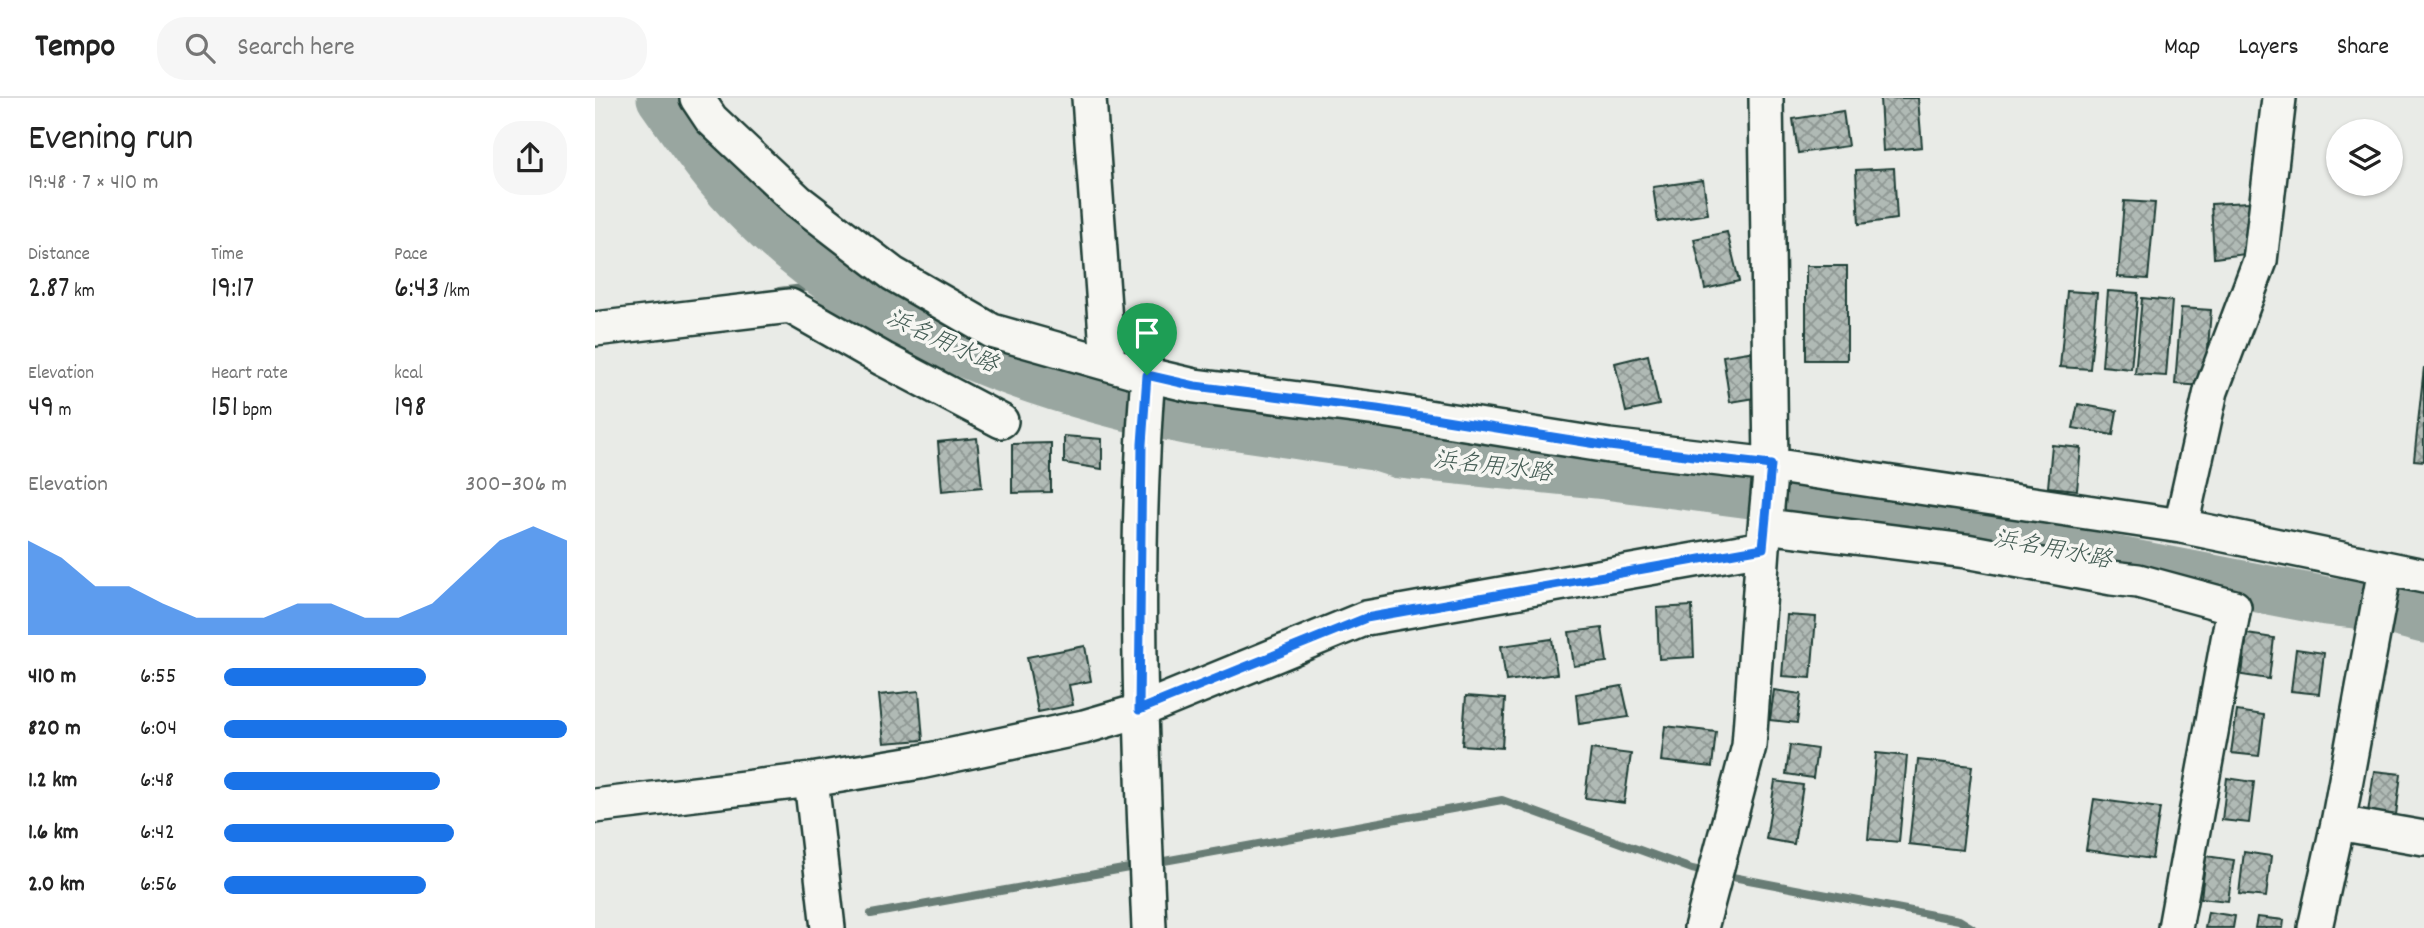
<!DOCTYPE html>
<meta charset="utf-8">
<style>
body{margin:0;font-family:Dekko,"Klee One",sans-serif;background:#f6f6f6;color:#222;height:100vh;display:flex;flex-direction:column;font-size:26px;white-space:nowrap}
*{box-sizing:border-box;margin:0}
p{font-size:23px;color:#767676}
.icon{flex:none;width:38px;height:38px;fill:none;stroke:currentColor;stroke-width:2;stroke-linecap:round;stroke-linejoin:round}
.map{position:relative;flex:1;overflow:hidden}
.drawer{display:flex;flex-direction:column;background:#fff;width:595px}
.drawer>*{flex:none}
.controls{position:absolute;left:1731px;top:21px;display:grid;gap:14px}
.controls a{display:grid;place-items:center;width:77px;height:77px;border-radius:50%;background:#fff;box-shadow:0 2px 5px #0004;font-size:35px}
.pin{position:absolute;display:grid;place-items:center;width:60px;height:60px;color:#fff;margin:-72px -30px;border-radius:50% 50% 50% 0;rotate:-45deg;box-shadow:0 0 7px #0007}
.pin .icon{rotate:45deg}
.round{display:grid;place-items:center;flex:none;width:74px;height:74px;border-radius:28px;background:#f6f6f6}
.head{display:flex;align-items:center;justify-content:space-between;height:119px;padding:0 28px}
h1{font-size:38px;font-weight:600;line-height:52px}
.stats{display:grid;grid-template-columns:repeat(3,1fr);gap:10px;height:119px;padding:7px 28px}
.stats div{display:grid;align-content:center}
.stats b{font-size:30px;font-weight:600}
.stats small{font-size:19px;font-weight:400}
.stats p{font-size:19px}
.chart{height:196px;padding:14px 28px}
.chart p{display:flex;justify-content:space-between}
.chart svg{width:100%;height:126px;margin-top:7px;fill:#1a73e8;opacity:.7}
ul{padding:0 28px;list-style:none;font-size:23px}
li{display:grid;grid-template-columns:112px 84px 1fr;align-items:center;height:52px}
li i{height:18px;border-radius:9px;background:#1a73e8}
header{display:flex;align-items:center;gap:42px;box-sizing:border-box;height:98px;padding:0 35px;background:#fff;border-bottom:2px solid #e0e0e0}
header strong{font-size:33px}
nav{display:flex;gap:38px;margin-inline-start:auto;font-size:24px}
.search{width:490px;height:63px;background:#f6f6f6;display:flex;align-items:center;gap:18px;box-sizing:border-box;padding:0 24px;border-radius:28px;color:#767676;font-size:26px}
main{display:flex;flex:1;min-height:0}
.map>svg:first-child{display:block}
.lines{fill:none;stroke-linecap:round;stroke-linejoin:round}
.stream{stroke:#687c75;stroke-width:8}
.river{stroke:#99a6a0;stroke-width:49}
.building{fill:url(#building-cross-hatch);stroke:#1f3d34;stroke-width:2}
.minor-casing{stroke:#1f3d34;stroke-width:38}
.minor{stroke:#f6f6f2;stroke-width:33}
.route-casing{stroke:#fff;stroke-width:14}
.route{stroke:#1a73e8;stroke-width:9}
.labels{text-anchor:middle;stroke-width:7;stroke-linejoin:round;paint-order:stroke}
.water-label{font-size:24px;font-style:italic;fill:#445c54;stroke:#f6f6f2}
</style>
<header>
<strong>Tempo</strong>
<div class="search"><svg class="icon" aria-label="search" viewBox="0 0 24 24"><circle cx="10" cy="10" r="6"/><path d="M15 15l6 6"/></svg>Search here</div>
<nav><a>Map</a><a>Layers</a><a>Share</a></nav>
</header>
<main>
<section class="drawer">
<div class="head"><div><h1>Evening run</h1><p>19:48 · 7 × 410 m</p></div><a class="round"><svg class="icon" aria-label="share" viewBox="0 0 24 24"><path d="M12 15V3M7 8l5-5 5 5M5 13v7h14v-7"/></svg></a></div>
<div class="stats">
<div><p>Distance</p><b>2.87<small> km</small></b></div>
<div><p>Time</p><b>19:17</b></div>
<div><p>Pace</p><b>6:43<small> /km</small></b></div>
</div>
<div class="stats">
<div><p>Elevation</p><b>49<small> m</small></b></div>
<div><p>Heart rate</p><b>151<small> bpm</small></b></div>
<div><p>kcal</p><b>198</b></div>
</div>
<div class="chart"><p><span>Elevation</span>300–306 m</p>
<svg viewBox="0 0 160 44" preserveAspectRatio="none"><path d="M0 44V11L10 17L20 27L30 27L40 33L50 38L60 38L70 38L80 33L90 33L100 38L110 38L120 33L130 22L140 11L150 6L160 11V44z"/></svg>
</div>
<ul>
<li><b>410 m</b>6:55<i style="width:59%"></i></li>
<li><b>820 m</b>6:04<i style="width:100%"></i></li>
<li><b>1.2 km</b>6:48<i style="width:63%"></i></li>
<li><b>1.6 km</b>6:42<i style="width:67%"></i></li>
<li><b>2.0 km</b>6:56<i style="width:59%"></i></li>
</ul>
</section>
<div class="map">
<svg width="1829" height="830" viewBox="0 0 1829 830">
<defs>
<pattern id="building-cross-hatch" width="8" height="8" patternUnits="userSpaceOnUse" patternTransform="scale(1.75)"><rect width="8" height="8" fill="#b0bab5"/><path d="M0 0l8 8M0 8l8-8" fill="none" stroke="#8f9894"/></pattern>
</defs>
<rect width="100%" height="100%" fill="#e9ebe7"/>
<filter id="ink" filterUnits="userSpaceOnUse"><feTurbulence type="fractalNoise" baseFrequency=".0143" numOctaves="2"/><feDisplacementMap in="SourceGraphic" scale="14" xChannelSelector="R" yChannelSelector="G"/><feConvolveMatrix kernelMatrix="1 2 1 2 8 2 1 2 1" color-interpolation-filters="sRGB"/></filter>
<g filter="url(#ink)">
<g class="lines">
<!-- stream -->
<path class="stream" d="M 184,193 L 240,186
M 558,765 L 907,702 L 1097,771 L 1115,775
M 1127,777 L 1364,822 L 1377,830
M 276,816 L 545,768"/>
<!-- river -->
<path class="river" d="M 66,0 C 94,40 123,82 158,116 C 276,233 435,290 596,323 C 611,326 627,326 643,328 C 688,334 734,342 779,348 L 804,356 L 1010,377 L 1211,403 L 1731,503 L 1778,508 L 1829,521"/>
</g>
<!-- building -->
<path class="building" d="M 1285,0 L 1323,0 L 1327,49 L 1288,53 Z
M 1248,13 L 1253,48 L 1203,55 L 1198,21 Z
M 1299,70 L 1302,121 L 1264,126 L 1261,72 Z
M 1108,82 L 1113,116 L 1063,124 L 1058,89 Z
M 1529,103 L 1560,105 L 1553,181 L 1523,179 Z
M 1654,104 L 1658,155 L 1619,160 L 1616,106 Z
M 1132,134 L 1144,183 L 1110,191 L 1099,141 Z
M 1211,168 L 1252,168 L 1252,262 L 1211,262 Z
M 1472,193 L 1502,195 L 1495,271 L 1465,269 Z
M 1513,193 L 1543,195 L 1536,271 L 1507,268 Z
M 1547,200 L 1577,203 L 1571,278 L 1540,276 Z
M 1586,210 L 1616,212 L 1610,288 L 1580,286 Z
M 1160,253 L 1167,299 L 1135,304 L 1128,258 Z
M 1053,257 L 1064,307 L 1031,314 L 1020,265 Z
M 1829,269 L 1829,363 L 1819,362 Z
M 1483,306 L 1522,313 L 1518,337 L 1478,330 Z
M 469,338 L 507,341 L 507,371 L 469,365 Z
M 382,340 L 387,389 L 347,393 L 343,344 Z
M 456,345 L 456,394 L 417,395 L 417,346 Z
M 1457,347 L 1486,350 L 1482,392 L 1453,389 Z
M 1097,508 L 1099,559 L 1064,561 L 1062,510 Z
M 1192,517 L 1221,519 L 1216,580 L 1187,578 Z
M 1007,530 L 1012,564 L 979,568 L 974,534 Z
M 1652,536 L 1679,540 L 1674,581 L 1647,577 Z
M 957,541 L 962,576 L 911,583 L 906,548 Z
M 490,548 L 496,583 L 474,587 L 478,607 L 443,614 L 432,559 Z
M 1701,551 L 1729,555 L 1724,596 L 1696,593 Z
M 1027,588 L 1034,619 L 984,626 L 981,596 Z
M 1179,592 L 1206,596 L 1202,625 L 1175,622 Z
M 324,593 L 328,642 L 289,645 L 284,597 Z
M 871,598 L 910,601 L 907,650 L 867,647 Z
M 1642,613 L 1669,617 L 1664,658 L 1636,655 Z
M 1070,628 L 1121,634 L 1117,669 L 1066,663 Z
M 1195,647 L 1222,651 L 1218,680 L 1191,676 Z
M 996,651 L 1036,656 L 1029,705 L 990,700 Z
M 1281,655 L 1312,658 L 1304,744 L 1273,741 Z
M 1323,662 L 1377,668 L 1367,752 L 1314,746 Z
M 1779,673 L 1806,676 L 1801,717 L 1773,714 Z
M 1632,680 L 1659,684 L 1654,725 L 1627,722 Z
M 1180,683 L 1208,687 L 1199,746 L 1171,741 Z
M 1499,701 L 1565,710 L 1557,761 L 1491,752 Z
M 1649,754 L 1676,758 L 1671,799 L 1644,796 Z
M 1611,758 L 1639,762 L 1633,803 L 1606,800 Z
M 1613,814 L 1640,818 L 1638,830 L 1610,830 Z
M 1662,819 L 1689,822 L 1688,830 L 1660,830 Z"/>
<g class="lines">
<defs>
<path id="minor" d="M 102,0 L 116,21 L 203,103 L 298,176 L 397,233 L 553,277 L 600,288 L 782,311 L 1014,348 L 1176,367 L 1586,428 L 1829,478
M 494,0 L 513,265
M 0,231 L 195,208 L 288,261 L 406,323
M 553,277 C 538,461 546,646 554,830
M 1171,428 L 1371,453 L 1517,480 L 1543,483 L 1639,509 L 1580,830
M 1586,428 L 1616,293 L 1665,163 L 1684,0
M 216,682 L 233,830
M 0,708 L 216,682 L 325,664 L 489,629 L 544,613 L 771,520 L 1168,450
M 1743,725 L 1829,740
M 1106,830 L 1154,648 L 1168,450 L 1176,367 L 1171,0
M 1720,830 L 1743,725 L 1790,471"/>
</defs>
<!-- minor casing -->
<use href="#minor" class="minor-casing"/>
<!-- minor -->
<use href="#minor" class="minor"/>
</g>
</g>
<g class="lines" filter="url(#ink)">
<defs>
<path id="route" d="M 552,277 L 600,288 L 782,311 L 1014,348 L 1176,367 L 1168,450 L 771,520 L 544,612 L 547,346 Z"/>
</defs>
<!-- route casing -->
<use href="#route" class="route-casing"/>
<!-- route -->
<use href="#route" class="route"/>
</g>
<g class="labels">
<!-- water labels -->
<g class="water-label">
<text transform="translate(348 242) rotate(25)" y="8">浜名用水路</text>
<text transform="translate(898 367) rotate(7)" y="8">浜名用水路</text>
<text transform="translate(1458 450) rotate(11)" y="8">浜名用水路</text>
</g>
</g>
</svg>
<div class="controls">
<a><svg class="icon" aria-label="layers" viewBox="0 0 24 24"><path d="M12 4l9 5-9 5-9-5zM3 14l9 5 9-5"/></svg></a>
</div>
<div class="pin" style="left:552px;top:277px;background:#1e9e55"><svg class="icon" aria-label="arrive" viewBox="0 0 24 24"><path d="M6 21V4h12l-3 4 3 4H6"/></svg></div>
</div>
</main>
